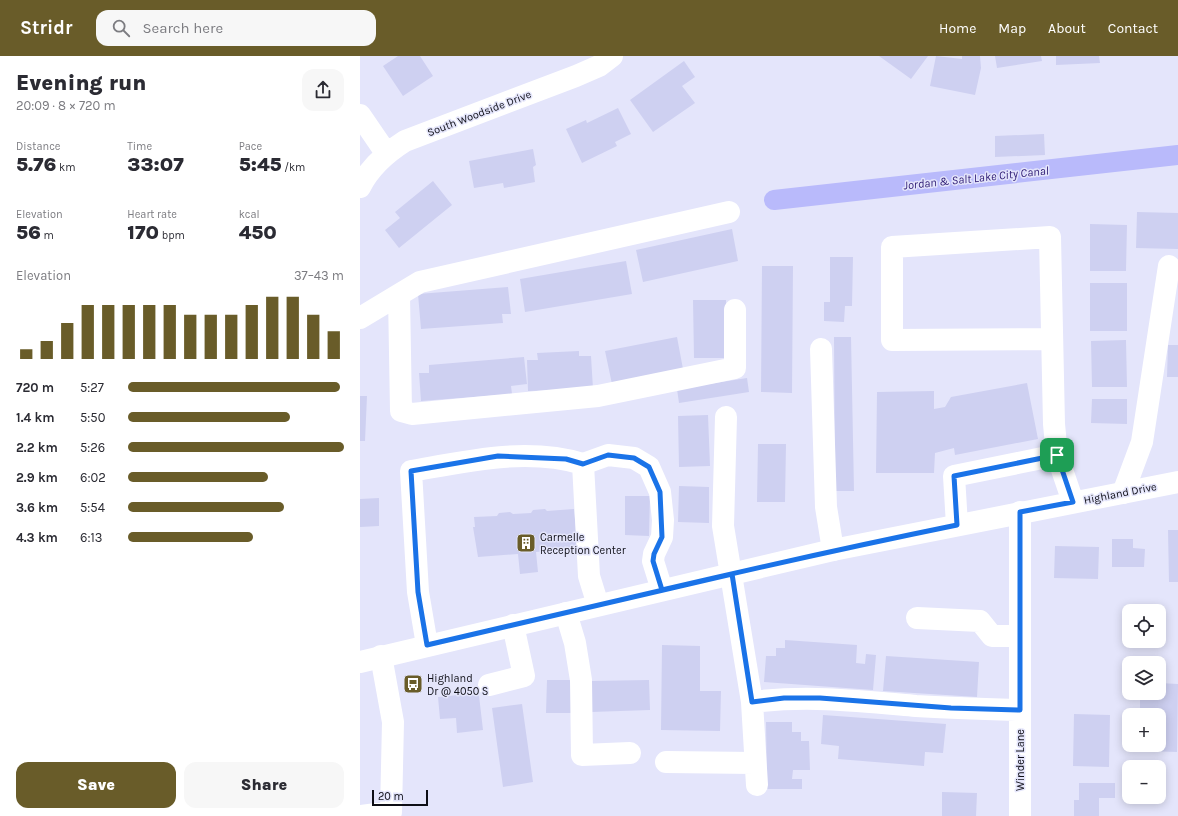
<!DOCTYPE html>
<meta charset="utf-8">
<style>
body{margin:0;font-family:Karla,sans-serif;background:#f7f7f7;color:#2b2b33;height:100vh;display:flex;flex-direction:column;font-size:15px;white-space:nowrap}
*{box-sizing:border-box;margin:0}
p{font-size:13px;color:#7c7c81}
.icon{flex:none;width:22px;height:22px;fill:none;stroke:currentColor;stroke-width:2;stroke-linecap:round;stroke-linejoin:round}
.map{position:relative;flex:1;overflow:hidden}
.drawer{display:flex;flex-direction:column;background:#fff;width:360px}
.drawer>*{flex:none}
.tools{position:absolute;left:762px;top:548px;display:grid;gap:8px}
.tools a{display:grid;place-items:center;width:44px;height:44px;border-radius:8px;background:#fff;box-shadow:0 2px 10px #0003;font-size:20px}
.scale{position:absolute;left:12px;bottom:10px;width:56px;box-sizing:border-box;padding-left:4px;border:2px solid #0e0e16;border-top:0;font-size:11px;line-height:14px;white-space:nowrap;color:#0e0e16;-webkit-text-stroke:3px #e4e5fb;paint-order:stroke}
.pin{position:absolute;display:grid;place-items:center;width:34px;height:34px;color:#fff;margin:-17px;border-radius:8px;box-shadow:0 2px 6px #0006}
.round{display:grid;place-items:center;flex:none;width:42px;height:42px;border-radius:12px;background:#f7f7f7}
.headline{display:flex;align-items:center;justify-content:space-between;height:68px;padding:0 16px}
h1{font-size:22px;font-weight:800;line-height:30px}
.figures{display:grid;grid-template-columns:repeat(3,1fr);gap:6px;height:68px;padding:4px 16px}
.figures div{display:grid;align-content:center}
.figures b{font-size:20px;font-weight:800}
.figures small{font-size:11px;font-weight:400}
.figures p{font-size:11px}
.chart{height:112px;padding:8px 16px}
.chart p{display:flex;justify-content:space-between}
.chart svg{width:100%;height:72px;margin-top:4px;stroke:#695c29;stroke-width:6}
.primary-button{display:flex;gap:8px;margin-top:auto;padding:8px 16px}
.primary-button a{flex:1;height:46px;border-radius:12px;background:#695c29;color:#fff;font-size:16px;font-weight:800;line-height:46px;text-align:center}
.primary-button a+a{background:#f7f7f7;color:#2b2b33}
ul{padding:0 16px;list-style:none;font-size:13px}
li{display:grid;grid-template-columns:64px 48px 1fr;align-items:center;height:30px}
li i{height:10px;border-radius:5px;background:#695c29}
header{display:flex;align-items:center;gap:24px;box-sizing:border-box;height:56px;padding:0 20px;background:#695c29;color:#fff}
header strong{font-size:19px}
nav{display:flex;gap:22px;margin-inline-start:auto;font-size:14px}
.search{width:280px;height:36px;background:#f7f7f7;display:flex;align-items:center;gap:10px;box-sizing:border-box;padding:0 14px;border-radius:12px;color:#7c7c81;font-size:15px}
main{display:flex;flex:1;min-height:0}
.map>svg:first-child{display:block}
.lines{fill:none;stroke-linecap:round;stroke-linejoin:round}
.canal{stroke:#b9bafb;stroke-width:20}
.building{fill:#ced0f1}
.minor{stroke:#fff;stroke-width:22}
.major{stroke:#fff;stroke-width:22}
.route-casing{stroke:#fff;stroke-width:8}
.route{stroke:#1a73e8;stroke-width:5}
.labels{text-anchor:middle;stroke-width:3;stroke-linejoin:round;paint-order:stroke}
.street-label{font-size:11px;fill:#0e0e16;stroke:#e4e5fb}
.poi-label{font-size:11px;fill:#0e0e16;stroke:#e4e5fb;text-anchor:start}
.water-label{font-size:12px;font-style:italic;fill:#2c1973;stroke:#e4e5fb}
</style>
<header>
<strong>Stridr</strong>
<div class="search"><svg class="icon" aria-label="search" viewBox="0 0 24 24"><circle cx="10" cy="10" r="6"/><path d="M15 15l6 6"/></svg>Search here</div>
<nav><a>Home</a><a>Map</a><a>About</a><a>Contact</a></nav>
</header>
<main>
<section class="drawer">
<div class="headline"><div><h1>Evening run</h1><p>20:09 · 8 × 720 m</p></div><a class="round"><svg class="icon" aria-label="share" viewBox="0 0 24 24"><path d="M12 15V3M7 8l5-5 5 5M5 13v7h14v-7"/></svg></a></div>
<div class="figures">
<div><p>Distance</p><b>5.76<small> km</small></b></div>
<div><p>Time</p><b>33:07</b></div>
<div><p>Pace</p><b>5:45<small> /km</small></b></div>
</div>
<div class="figures">
<div><p>Elevation</p><b>56<small> m</small></b></div>
<div><p>Heart rate</p><b>170<small> bpm</small></b></div>
<div><p>kcal</p><b>450</b></div>
</div>
<div class="chart"><p><span>Elevation</span>37–43 m</p>
<svg viewBox="0 0 160 44" preserveAspectRatio="none"><path d="M5 44V38M15 44V33M25 44V22M35 44V11M45 44V11M55 44V11M65 44V11M75 44V11M85 44V17M95 44V17M105 44V17M115 44V11M125 44V6M135 44V6M145 44V17M155 44V27"/></svg>
</div>
<ul>
<li><b>720 m</b>5:27<i style="width:98%"></i></li>
<li><b>1.4 km</b>5:50<i style="width:75%"></i></li>
<li><b>2.2 km</b>5:26<i style="width:100%"></i></li>
<li><b>2.9 km</b>6:02<i style="width:65%"></i></li>
<li><b>3.6 km</b>5:54<i style="width:72%"></i></li>
<li><b>4.3 km</b>6:13<i style="width:58%"></i></li>
</ul>
<div class="primary-button"><a>Save</a><a>Share</a></div>
</section>
<div class="map">
<svg width="818" height="760" viewBox="0 0 818 760">
<rect width="100%" height="100%" fill="#e4e5fb"/>
<g class="lines">
<!-- canal -->
<path class="canal" d="M 414,144 L 818,99"/>
</g>
<!-- building -->
<path class="building" d="M 38,0 L 60,0 L 73,20 L 43,40 L 23,10 Z
M 519,0 L 568,0 L 551,23 Z
M 576,0 L 602,3 L 602,0 L 620,0 L 621,12 L 615,39 L 570,30 Z
M 635,0 L 681,0 L 682,5 L 637,12 Z
M 696,0 L 739,0 L 740,7 L 696,9 Z
M 324,5 L 335,21 L 322,30 L 335,47 L 293,76 L 270,44 Z
M 258,52 L 271,78 L 255,86 L 257,90 L 222,107 L 206,73 L 226,64 L 227,67 Z
M 684,78 L 685,99 L 635,101 L 635,80 Z
M 173,93 L 176,109 L 173,111 L 175,126 L 144,132 L 143,127 L 114,132 L 109,105 Z
M 73,125 L 92,149 L 39,192 L 25,174 L 40,162 L 35,156 Z
M 777,156 L 818,157 L 818,193 L 776,192 Z
M 730,168 L 767,169 L 766,215 L 730,215 Z
M 372,173 L 378,205 L 283,226 L 276,194 Z
M 470,201 L 493,201 L 492,250 L 485,250 L 484,266 L 464,265 L 464,246 L 470,246 Z
M 266,205 L 272,238 L 165,256 L 160,223 Z
M 402,210 L 433,210 L 432,337 L 401,336 Z
M 730,227 L 767,227 L 767,275 L 730,275 Z
M 148,231 L 151,258 L 142,258 L 143,267 L 61,273 L 58,238 Z
M 333,244 L 366,244 L 367,302 L 334,302 Z
M 317,281 L 323,313 L 252,328 L 245,295 Z
M 474,281 L 491,281 L 494,435 L 475,435 Z
M 766,284 L 767,331 L 732,331 L 731,285 Z
M 808,289 L 818,289 L 818,321 L 807,321 Z
M 219,295 L 219,300 L 231,300 L 233,333 L 168,335 L 167,304 L 178,304 L 177,297 Z
M 164,301 L 167,328 L 151,330 L 152,338 L 61,345 L 59,317 L 69,317 L 69,309 Z
M 387,322 L 389,336 L 319,347 L 317,333 Z
M 667,327 L 678,383 L 595,399 L 594,392 L 575,397 L 574,417 L 516,417 L 517,336 L 574,335 L 574,353 L 585,351 L 591,341 Z
M 0,340 L 7,340 L 5,385 L 0,385 Z
M 732,343 L 767,343 L 767,368 L 731,367 Z
M 348,359 L 350,410 L 319,411 L 318,360 Z
M 398,388 L 426,388 L 425,446 L 397,446 Z
M 319,430 L 349,431 L 349,467 L 318,466 Z
M 265,440 L 290,440 L 289,480 L 265,479 Z
M 19,442 L 19,470 L 0,471 L 0,443 Z
M 185,453 L 187,455 L 214,453 L 218,493 L 176,496 L 178,516 L 160,518 L 158,498 L 118,501 L 113,471 L 115,471 L 114,461 L 137,460 L 139,457 L 150,456 L 153,458 L 171,457 L 173,454 Z
M 808,474 L 818,474 L 818,526 L 809,526 Z
M 752,483 L 773,483 L 773,492 L 785,493 L 784,511 L 752,511 Z
M 695,490 L 739,491 L 738,523 L 694,522 Z
M 425,584 L 497,589 L 496,607 L 505,608 L 506,598 L 516,599 L 513,634 L 404,626 L 406,600 L 416,600 L 416,592 L 425,592 Z
M 302,589 L 340,590 L 340,635 L 361,635 L 360,675 L 301,674 Z
M 526,600 L 619,606 L 617,641 L 523,635 Z
M 187,624 L 216,624 L 216,657 L 186,657 Z
M 289,624 L 290,654 L 231,656 L 230,625 Z
M 799,627 L 818,628 L 817,696 L 784,695 L 784,689 L 799,689 L 799,659 L 780,659 L 780,638 L 799,637 Z
M 118,631 L 123,674 L 97,677 L 96,662 L 80,663 L 78,641 L 99,639 L 99,633 Z
M 162,648 L 173,726 L 143,731 L 132,652 Z
M 714,658 L 750,659 L 749,711 L 713,710 Z
M 463,659 L 586,668 L 583,697 L 565,696 L 564,710 L 478,703 L 479,690 L 461,688 Z
M 406,666 L 432,666 L 432,676 L 441,676 L 441,685 L 449,685 L 450,714 L 433,714 L 432,723 L 442,723 L 442,733 L 407,733 Z
M 719,727 L 755,727 L 755,742 L 739,742 L 739,760 L 714,760 L 714,744 L 719,744 Z
M 582,736 L 617,737 L 616,760 L 582,760 Z"/>
<g class="lines">
<!-- minor -->
<path class="minor" d="M 0,59 L 26,97
M 0,131 C 10,111 26,97 45,85 L 216,20 L 239,10 L 252,0
M 39,239 L 41,355 L 52,358 L 238,340 L 375,312 L 375,254
M 0,262 L 60,226 L 369,156
M 692,283 L 532,284 L 532,191 L 690,181 L 694,368 L 697,399 L 713,446
M 461,293 L 466,451 L 473,494
M 366,361 L 363,470 L 392,646 L 397,729
M 223,408 L 248,399 L 274,402 L 289,411 L 300,436 L 303,464 L 302,481 L 294,498 L 293,505 L 302,534
M 763,437 L 782,386 L 809,210
M 597,469 L 594,420 L 697,399
M 206,557 L 215,587 L 221,624 L 222,699 L 270,697
M 557,562 L 620,565 L 632,580 L 660,580
M 67,589 L 58,536 L 51,415 C 108,405 167,391 223,408 L 229,520 L 238,549
M 129,629 L 164,620 L 153,569
M 392,646 C 449,639 500,645 556,650 C 591,652 626,653 660,654
M 306,706 L 395,707
M 0,760 L 31,756 L 33,666 L 21,600
M 660,760 L 660,456"/>
<!-- major -->
<path class="major" d="M 0,606 L 473,494 L 818,426"/>
</g>
<g class="lines">
<defs>
<path id="route" d="M 697,399 L 594,420 L 597,469 C 499,489 400,511 302,534 L 293,505 L 294,498 L 302,481 L 300,436 L 289,411 L 274,402 L 248,399 L 223,408 L 206,403 L 138,400 L 51,415 L 58,536 L 67,589 L 372,518 L 392,646 L 424,642 L 460,642 L 591,652 L 660,654 L 660,456 L 713,446 L 697,399"/>
</defs>
<!-- route casing -->
<use href="#route" class="route-casing"/>
<!-- route -->
<use href="#route" class="route"/>
</g>
<!-- icons -->
<defs>
<symbol id="building-square" viewBox="-11 -11 22 22"><rect x="-9" y="-9" width="18" height="18" rx="4" fill="#695c29" stroke="#e4e5fb"/><path d="M-4-6H4V6H1V3H-1V6H-4ZM-2.5-4.3h1.7v1.8h-1.7ZM.8-4.3h1.7v1.8H.8ZM-2.5-1h1.7V.8h-1.7ZM.8-1h1.7V.8H.8Z" fill="#fff"/></symbol>
<symbol id="bus-square" viewBox="-11 -11 22 22"><rect x="-9" y="-9" width="18" height="18" rx="4" fill="#695c29" stroke="#e4e5fb"/><path d="M-5-6H5V4H4V6H2V4H-2V6H-4V4H-5ZM-3.5-4V0h7V-4ZM-3.5 1.2v1.5H-2V1.2ZM2 1.2v1.5H3.5V1.2Z" fill="#fff"/></symbol>
</defs>
<g fill-rule="evenodd">
<use href="#building-square" x="155" y="476" width="22" height="22"/>
<use href="#bus-square" x="42" y="617" width="22" height="22"/>
</g>
<g class="labels">
<!-- street labels -->
<g class="street-label">
<text transform="translate(119 57) rotate(-21)" y="4">South Woodside Drive</text>
<text transform="translate(760 437) rotate(-11)" y="4">Highland Drive</text>
<text transform="translate(660 704) rotate(-90)" y="4">Winder Lane</text>
</g>
<!-- poi labels -->
<g class="poi-label">
<text x="180" y="485">Carmelle<tspan x="180" dy="13">Reception Center</tspan></text>
<text x="67" y="626">Highland<tspan x="67" dy="13">Dr @ 4050 S</tspan></text>
</g>
<!-- water labels -->
<g class="water-label">
<text transform="translate(616 122) rotate(-6)" y="4">Jordan &amp; Salt Lake City Canal</text>
</g>
</g>
</svg>
<div class="tools">
<a><svg class="icon" aria-label="locate" viewBox="0 0 24 24"><circle cx="12" cy="12" r="6"/><path d="M12 2v4M12 18v4M2 12h4M18 12h4"/></svg></a>
<a><svg class="icon" aria-label="layers" viewBox="0 0 24 24"><path d="M12 4l9 5-9 5-9-5zM3 14l9 5 9-5"/></svg></a>
<a>+</a>
<a>−</a>
</div>
<div class="scale">20 m</div>
<div class="pin" style="left:697px;top:399px;background:#1e9e55"><svg class="icon" aria-label="arrive" viewBox="0 0 24 24"><path d="M6 21V4h12l-3 4 3 4H6"/></svg></div>
</div>
</main>
